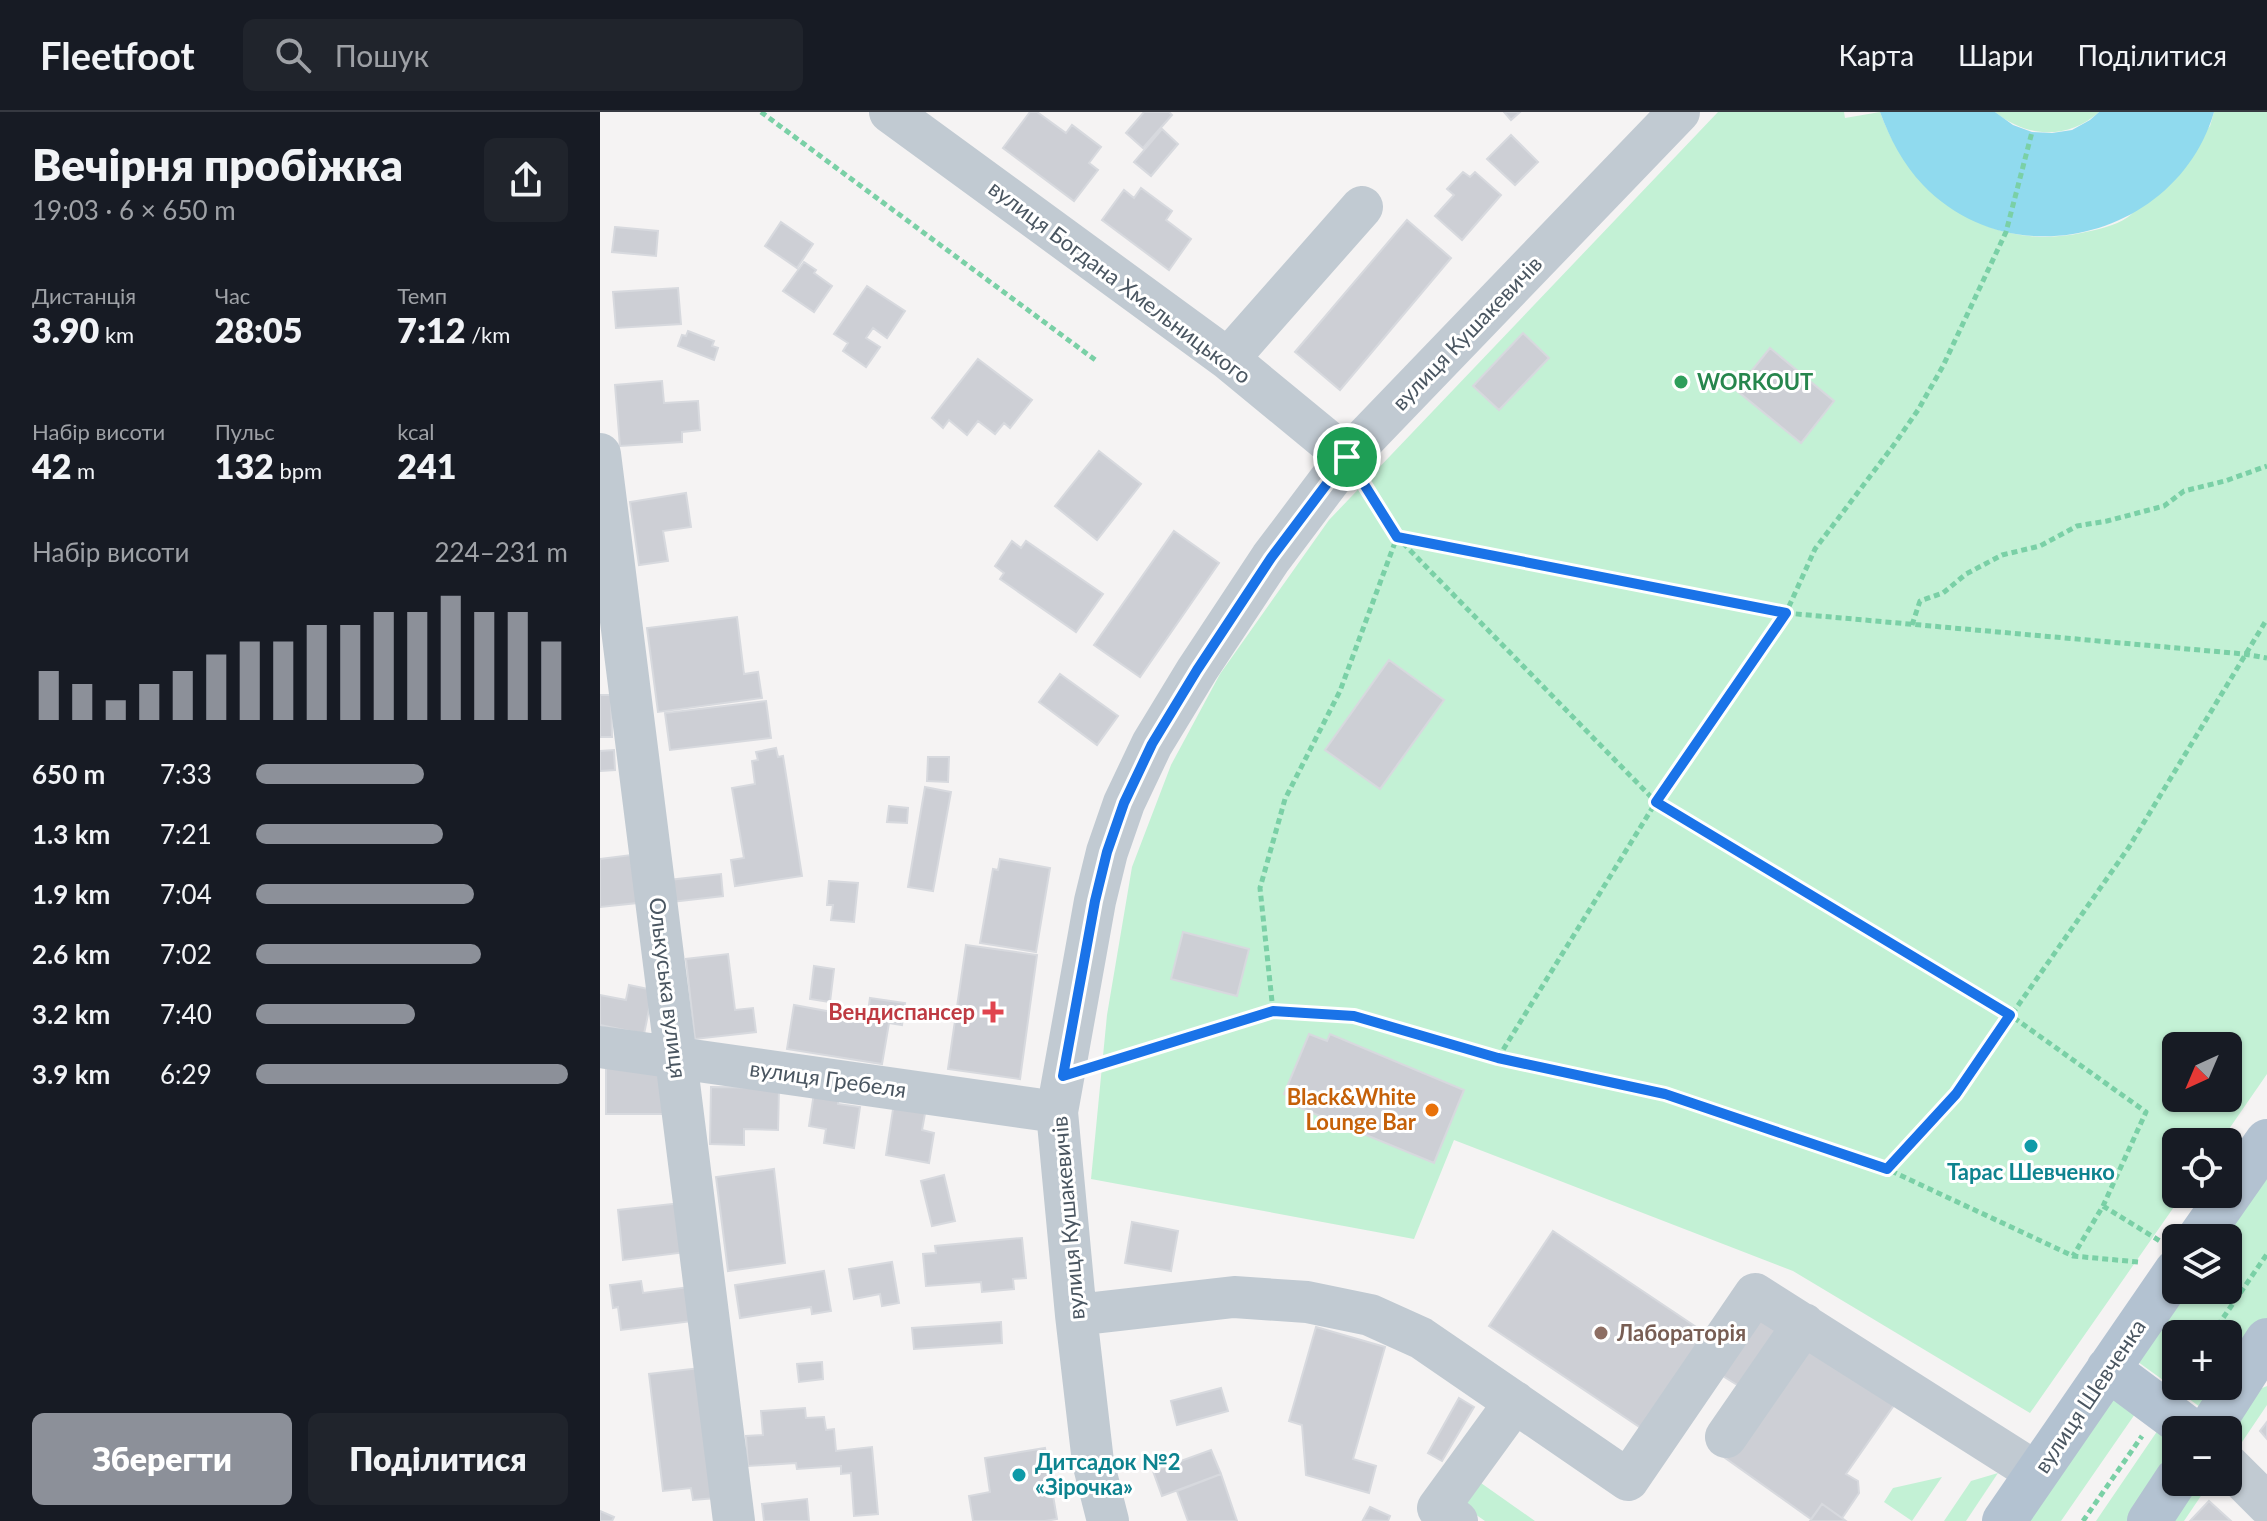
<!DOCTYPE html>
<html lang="uk">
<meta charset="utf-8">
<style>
body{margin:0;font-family:Lato,sans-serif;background:#20242c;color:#f1f3f6;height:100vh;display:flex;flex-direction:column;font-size:30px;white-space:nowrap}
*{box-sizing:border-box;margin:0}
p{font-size:26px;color:#9ea1a6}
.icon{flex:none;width:44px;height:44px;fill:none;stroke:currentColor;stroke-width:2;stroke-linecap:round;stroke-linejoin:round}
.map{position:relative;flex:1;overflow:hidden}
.details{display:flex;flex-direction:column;background:#171b24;width:600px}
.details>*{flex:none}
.needle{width:52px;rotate:224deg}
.controls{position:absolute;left:1562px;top:920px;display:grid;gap:16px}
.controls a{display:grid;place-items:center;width:80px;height:80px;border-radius:12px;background:#171b24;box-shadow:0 2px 6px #0004;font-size:40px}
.pin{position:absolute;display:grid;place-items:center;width:68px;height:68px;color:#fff;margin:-34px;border:4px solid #fff;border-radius:50%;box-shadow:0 2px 8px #0007}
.round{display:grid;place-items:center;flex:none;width:84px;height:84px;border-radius:12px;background:#20242c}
.headline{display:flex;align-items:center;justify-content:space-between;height:136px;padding:0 32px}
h1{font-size:44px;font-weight:800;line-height:60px}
.metrics{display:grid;grid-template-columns:repeat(3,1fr);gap:12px;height:136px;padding:8px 32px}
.metrics div{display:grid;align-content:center}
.metrics b{font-size:34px;font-weight:800}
.metrics small{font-size:22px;font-weight:400}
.metrics p{font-size:22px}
.chart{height:224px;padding:16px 32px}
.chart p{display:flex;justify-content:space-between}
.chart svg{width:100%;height:144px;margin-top:8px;stroke:#8c9099;stroke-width:6}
.button{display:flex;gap:16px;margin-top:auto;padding:16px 32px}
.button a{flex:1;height:92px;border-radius:12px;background:#8c9099;color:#fff;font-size:32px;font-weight:800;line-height:92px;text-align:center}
.button a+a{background:#20242c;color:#f1f3f6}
ul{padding:0 32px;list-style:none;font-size:26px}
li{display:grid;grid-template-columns:128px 96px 1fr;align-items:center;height:60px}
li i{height:20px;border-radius:10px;background:#8c9099}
header{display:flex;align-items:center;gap:48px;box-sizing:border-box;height:112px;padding:0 40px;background:#171b24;border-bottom:2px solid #363941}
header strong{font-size:38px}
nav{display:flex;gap:44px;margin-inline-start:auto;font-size:28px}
.search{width:560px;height:72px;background:#20242c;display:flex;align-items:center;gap:20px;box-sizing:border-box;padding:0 28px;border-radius:12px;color:#9ea1a6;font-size:30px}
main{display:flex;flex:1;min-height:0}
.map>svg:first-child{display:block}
.green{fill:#c3f1d5;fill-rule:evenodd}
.water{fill:#90daee}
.building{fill:#cdcfd5;stroke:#d7d9de;stroke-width:2}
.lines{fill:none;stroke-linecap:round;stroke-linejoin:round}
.path{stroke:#7ad0a6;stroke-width:5;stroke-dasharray:6 4;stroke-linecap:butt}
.minor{stroke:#c1cad2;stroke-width:42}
.major{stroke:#b3c2d1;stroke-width:44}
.route-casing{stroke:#fff;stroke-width:16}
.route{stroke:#1a73e8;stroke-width:10}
.leisure-dot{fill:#2e9e5b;stroke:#fff;stroke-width:3}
.health-dot{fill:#e0444e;stroke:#fff;stroke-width:3}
.food-dot{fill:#e8710a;stroke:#fff;stroke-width:3}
.culture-dot{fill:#0f9aa8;stroke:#fff;stroke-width:3}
.education-dot{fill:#8d6e63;stroke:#fff;stroke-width:3}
.labels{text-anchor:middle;stroke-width:6;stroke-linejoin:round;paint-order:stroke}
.street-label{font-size:22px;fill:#4a5661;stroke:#fff}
.leisure-label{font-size:22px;font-weight:bold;fill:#27864d;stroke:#fff;text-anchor:start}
.health-label{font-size:22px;font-weight:bold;fill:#be3a42;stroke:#fff;text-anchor:end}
.food-label{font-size:22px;font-weight:bold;fill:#c56008;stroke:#fff;text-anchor:end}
.culture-label{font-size:22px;font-weight:bold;fill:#0d838f;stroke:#fff}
.education-label{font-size:22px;font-weight:bold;fill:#785e54;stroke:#fff;text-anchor:start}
</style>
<header>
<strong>Fleetfoot</strong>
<div class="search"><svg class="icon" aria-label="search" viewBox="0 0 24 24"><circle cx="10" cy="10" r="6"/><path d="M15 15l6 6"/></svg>Пошук</div>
<nav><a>Карта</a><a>Шари</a><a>Поділитися</a></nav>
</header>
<main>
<section class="details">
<div class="headline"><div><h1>Вечірня пробіжка</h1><p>19:03 · 6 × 650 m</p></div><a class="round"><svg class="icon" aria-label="share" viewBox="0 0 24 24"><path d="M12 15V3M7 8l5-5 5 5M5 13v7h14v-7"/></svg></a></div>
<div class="metrics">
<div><p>Дистанція</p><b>3.90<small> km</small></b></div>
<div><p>Час</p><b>28:05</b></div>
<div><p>Темп</p><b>7:12<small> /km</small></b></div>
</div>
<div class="metrics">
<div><p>Набір висоти</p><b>42<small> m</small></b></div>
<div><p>Пульс</p><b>132<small> bpm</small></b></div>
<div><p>kcal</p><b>241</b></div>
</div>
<div class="chart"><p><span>Набір висоти</span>224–231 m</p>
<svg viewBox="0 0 160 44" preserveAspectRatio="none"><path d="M5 44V29M15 44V33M25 44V38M35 44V33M45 44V29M55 44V24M65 44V20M75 44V20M85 44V15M95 44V15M105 44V11M115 44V11M125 44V6M135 44V11M145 44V11M155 44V20"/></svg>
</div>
<ul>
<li><b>650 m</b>7:33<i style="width:54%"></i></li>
<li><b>1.3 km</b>7:21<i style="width:60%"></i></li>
<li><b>1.9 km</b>7:04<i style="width:70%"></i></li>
<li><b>2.6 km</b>7:02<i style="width:72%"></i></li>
<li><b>3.2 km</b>7:40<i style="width:51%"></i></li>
<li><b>3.9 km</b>6:29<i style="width:100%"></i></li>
</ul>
<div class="button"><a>Зберегти</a><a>Поділитися</a></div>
</section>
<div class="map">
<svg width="1667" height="1409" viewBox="0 0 1667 1409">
<rect width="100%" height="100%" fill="#f5f3f3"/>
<!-- green -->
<path class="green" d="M 1118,0 L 1244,0 L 1245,6 L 1280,0 C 1311,85 1390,140 1481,121 C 1496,118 1515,114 1528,105 C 1537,98 1545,86 1552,78 C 1572,57 1591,35 1610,14 L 1614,0 L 1667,0 L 1667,962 L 1620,1030 L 1576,1030 L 1576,1082 L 1583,1082 L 1430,1301 L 1193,1159 L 854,1028 L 814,1127 L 491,1067 L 507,903 L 532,755 L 571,653 L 620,562 L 729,408 ZM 1576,934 L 1628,934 L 1628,986 L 1576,986 Z
M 1395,0 L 1499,0 C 1468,28 1427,26 1395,0 Z
M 1667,1055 L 1667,1212 L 1628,1268 L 1628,1222 L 1576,1222 L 1576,1274 L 1624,1274 L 1607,1300 L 1534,1247 L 1582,1178 L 1628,1178 L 1628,1126 L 1618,1126 Z
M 1667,1274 L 1667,1293 L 1640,1333 L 1633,1320 L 1660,1277 Z
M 1508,1283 L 1535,1302 L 1461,1409 L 1422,1409 Z
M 1558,1318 L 1576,1330 L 1576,1353 L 1538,1409 L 1496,1409 Z
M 1398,1361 L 1366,1409 L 1344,1409 L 1371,1369 Z
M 871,1364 L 935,1409 L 885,1409 L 855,1388 Z
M 1342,1365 L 1312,1409 L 1284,1390 L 1293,1376 Z
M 1592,1370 L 1606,1370 L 1609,1372 L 1584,1409 L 1564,1409 Z"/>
<!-- water -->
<path class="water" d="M 1280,0 L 1395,0 L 1413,13 L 1432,20 L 1452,21 L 1472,18 L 1490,8 L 1499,0 L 1614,0 C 1578,124 1414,168 1323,73 C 1303,52 1290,27 1280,0 Z"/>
<!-- building -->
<path class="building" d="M 430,0 L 437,0 L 466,21 L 472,13 L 501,35 L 489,51 L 498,58 L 474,89 L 403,36 Z
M 544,0 L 569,0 L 572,3 L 543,36 L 526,21 Z
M 904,0 L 920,0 L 911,8 Z
M 562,17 L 578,32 L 551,64 L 534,50 Z
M 911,23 L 938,50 L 915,73 L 887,47 Z
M 863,60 L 870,65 L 875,60 L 901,83 L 862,128 L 835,104 L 854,83 L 847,77 Z
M 541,76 L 572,99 L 566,108 L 591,127 L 569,158 L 502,108 L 524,78 L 534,86 Z
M 807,108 L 851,146 L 740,278 L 695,240 Z
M 181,110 L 213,132 L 197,156 L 165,134 Z
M 15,115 L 58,119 L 56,144 L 12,140 Z
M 204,150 L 216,158 L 214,161 L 232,174 L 214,200 L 183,179 Z
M 267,174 L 305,199 L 287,226 L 273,216 L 266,226 L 280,235 L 266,255 L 243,239 L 248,231 L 234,222 Z
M 78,176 L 81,212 L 16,216 L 13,180 Z
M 88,219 L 114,229 L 112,234 L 118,236 L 114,248 L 78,234 L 82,223 L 86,224 Z
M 923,221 L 949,246 L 899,298 L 873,274 Z
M 1170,236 L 1234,289 L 1201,331 L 1136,278 Z
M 378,247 L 432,288 L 410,316 L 404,311 L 395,322 L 378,309 L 367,323 L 349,308 L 343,316 L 332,306 Z
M 62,269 L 64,291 L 98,289 L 100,318 L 82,320 L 82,330 L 20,334 L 15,273 Z
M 499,339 L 541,372 L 497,428 L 455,394 Z
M 86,381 L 91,415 L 63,419 L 68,449 L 39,453 L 30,390 Z
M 574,419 L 619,451 L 540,565 L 494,533 Z
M 412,429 L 421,436 L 426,429 L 503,482 L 476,520 L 400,467 L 404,461 L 395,454 Z
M 137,505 L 144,562 L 158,560 L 162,586 L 58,600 L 47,516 Z
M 789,548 L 844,588 L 780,677 L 725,638 Z
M 460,562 L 518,604 L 497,633 L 439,590 Z
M 0,583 L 11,583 L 12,625 L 0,625 Z
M 166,589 L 171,626 L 70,638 L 65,601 Z
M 176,636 L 178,645 L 183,644 L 202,764 L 135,774 L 131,748 L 144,746 L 132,676 L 155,672 L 152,649 L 158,648 L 156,640 Z
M 14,638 L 15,658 L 0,659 L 0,639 Z
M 328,645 L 349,645 L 348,670 L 327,669 Z
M 325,675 L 351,680 L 333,779 L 308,775 Z
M 289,694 L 308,696 L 307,711 L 287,710 Z
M 31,743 L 37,791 L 0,795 L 0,747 Z
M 400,747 L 450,756 L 436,840 L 380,831 L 393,757 L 398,758 Z
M 121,762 L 123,784 L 72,790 L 69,768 Z
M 229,769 L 258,771 L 254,810 L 231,808 L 233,793 L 227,793 Z
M 583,820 L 649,837 L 637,884 L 571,867 Z
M 366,833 L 437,843 L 420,967 L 348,957 Z
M 128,842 L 135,898 L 153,896 L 156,920 L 95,927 L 86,847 Z
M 214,854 L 234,857 L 230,890 L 210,887 Z
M 29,873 L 53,878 L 44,922 L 0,913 L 0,883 L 26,888 Z
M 270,886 L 305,891 L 302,913 L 289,911 L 282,952 L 187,937 L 194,893 L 232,900 L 233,894 L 268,900 Z
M 709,922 L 727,929 L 730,922 L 864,978 L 834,1051 L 698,995 L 701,989 L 684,982 Z
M 6,955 L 64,955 L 64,1002 L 6,1002 Z
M 111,975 L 179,976 L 178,1018 L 144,1017 L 144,1033 L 110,1032 Z
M 214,981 L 239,985 L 238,992 L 260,995 L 254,1036 L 224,1031 L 226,1017 L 209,1014 Z
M 294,991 L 326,996 L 322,1018 L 334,1021 L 329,1051 L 286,1043 Z
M 174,1057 L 185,1151 L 128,1159 L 116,1065 Z
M 344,1063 L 355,1109 L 332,1114 L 321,1069 Z
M 81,1091 L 87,1140 L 23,1148 L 18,1098 Z
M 532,1110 L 578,1119 L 571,1159 L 525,1151 Z
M 953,1119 L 1114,1227 L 1050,1322 L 889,1214 Z
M 422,1126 L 426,1166 L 413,1167 L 414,1177 L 382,1180 L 381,1170 L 326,1174 L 323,1142 L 336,1141 L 335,1134 Z
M 292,1150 L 299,1191 L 282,1194 L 280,1182 L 254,1187 L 249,1157 Z
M 224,1159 L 231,1199 L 212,1202 L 211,1195 L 140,1206 L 135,1173 Z
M 41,1169 L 43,1181 L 89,1175 L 93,1209 L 21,1218 L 18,1195 L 13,1196 L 10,1173 Z
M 1162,1196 L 1186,1211 L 1142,1276 L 1118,1261 Z
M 401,1210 L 402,1231 L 314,1237 L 312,1216 Z
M 716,1215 L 785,1235 L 753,1347 L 776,1354 L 769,1381 L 706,1363 L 702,1313 L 689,1309 Z
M 1204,1224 L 1297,1289 L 1246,1362 L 1258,1369 L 1259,1381 L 1242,1406 L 1222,1392 L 1211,1407 L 1121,1343 Z
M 222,1250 L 223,1267 L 199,1270 L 197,1252 Z
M 100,1256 L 116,1386 L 93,1388 L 91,1376 L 63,1379 L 49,1262 Z
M 621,1276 L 628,1299 L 577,1313 L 571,1289 Z
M 859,1286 L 874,1295 L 842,1349 L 828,1341 Z
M 205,1296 L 206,1306 L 224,1305 L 226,1318 L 234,1317 L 236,1339 L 272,1335 L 278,1402 L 254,1404 L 251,1361 L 241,1362 L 241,1354 L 197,1357 L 196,1351 L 148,1354 L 146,1324 L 163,1323 L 161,1299 Z
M 1667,1310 L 1667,1327 L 1660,1319 Z
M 445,1336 L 457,1407 L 445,1409 L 373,1409 L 369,1384 L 390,1380 L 385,1346 Z
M 611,1338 L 621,1362 L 562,1384 L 553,1359 Z
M 621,1362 L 637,1409 L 588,1409 L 577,1379 Z
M 207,1387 L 209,1409 L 164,1409 L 162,1392 Z
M 1609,1389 L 1631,1409 L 1590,1409 Z
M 1222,1392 L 1242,1406 L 1246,1409 L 1210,1409 Z
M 770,1395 L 790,1404 L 788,1409 L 763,1408 Z
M 0,1399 L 14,1405 L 12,1409 L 0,1409 Z"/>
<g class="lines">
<!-- path -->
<path class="path" d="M 161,0 L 498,250
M 767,377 L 797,425 L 1186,501 L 1215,437 L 1293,334 L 1318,298 L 1343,254 L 1406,120 L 1432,20
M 1312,513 L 1320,489 L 1343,481 L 1366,462 L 1402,443 L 1440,434 L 1477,414 L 1507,409 L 1564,394 L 1584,379 L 1625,369 L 1667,354
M 673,899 L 660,776 L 685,687 L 740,579 L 797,425 L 1056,690 L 1410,903 L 1546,1000 L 1503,1094 L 1473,1144
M 898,946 L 1056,690 L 1186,501 L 1644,542 L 1667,546
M 502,952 L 673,899 L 754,904 L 898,946 L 1065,982 L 1287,1057 L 1473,1144 L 1538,1150
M 1287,1057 L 1356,982 L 1529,735 L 1667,507
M 1503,1094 L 1560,1129
M 1612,1222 L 1667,1142
M 1483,1409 L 1542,1324"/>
<!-- minor -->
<path class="minor" d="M 290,0 L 628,247 L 747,345
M 628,247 L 762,95
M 0,342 L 134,1409
M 0,935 L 457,1000
M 476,1203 L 634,1185 L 707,1190 L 770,1203 L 821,1226 L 1028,1368 L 1155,1182 L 1437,1361
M 1126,1325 L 1204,1212
M 1628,1353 L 1667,1392
M 508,1409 L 493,1350 L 476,1203 L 457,1000 L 495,789 L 507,740 L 524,691 L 552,632 L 597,558 L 671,446 L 747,345 L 1079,0
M 857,1409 L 838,1396 L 915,1290"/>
<!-- major -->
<path class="major" d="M 1599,1126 L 1667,1029
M 1508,1257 L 1590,1318
M 1609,1318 L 1667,1228
M 1404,1409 L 1576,1159
M 1549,1409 L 1576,1368"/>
</g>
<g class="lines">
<defs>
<path id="route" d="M 747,345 L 797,425 L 1186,501 L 1056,690 L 1410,903 L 1356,982 L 1287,1057 L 1065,982 L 898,946 L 754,904 L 673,899 L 463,964 L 495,789 L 507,740 L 524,691 L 552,632 L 597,558 L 671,446 Z"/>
</defs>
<!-- route casing -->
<use href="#route" class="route-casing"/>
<!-- route -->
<use href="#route" class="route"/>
</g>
<!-- markers -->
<circle class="leisure-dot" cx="1081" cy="270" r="8"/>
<path class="health-dot" d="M389 888h8v8h8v8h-8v8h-8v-8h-8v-8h8z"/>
<circle class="food-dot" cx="832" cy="998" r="8"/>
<g class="culture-dot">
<circle cx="1431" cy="1034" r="8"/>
<circle cx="419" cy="1363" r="8"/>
</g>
<circle class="education-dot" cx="1001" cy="1221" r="8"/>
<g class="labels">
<!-- street labels -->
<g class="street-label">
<text transform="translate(520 170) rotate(37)" y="8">вулиця Богдана Хмельницького</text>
<text transform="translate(867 221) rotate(-46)" y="8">вулиця Кушакевичів</text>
<text transform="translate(68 876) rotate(83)" y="8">Олькуська вулиця</text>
<text transform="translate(228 967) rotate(8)" y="8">вулиця Гребеля</text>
<text transform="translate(468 1106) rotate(-95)" y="8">вулиця Кушакевичів</text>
<text transform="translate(1490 1284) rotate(-56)" y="8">вулиця Шевченка</text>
</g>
<!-- leisure labels -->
<g class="leisure-label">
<text x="1097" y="278">WORKOUT</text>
</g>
<!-- health labels -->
<g class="health-label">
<text x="375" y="908">Вендиспансер</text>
</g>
<!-- food labels -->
<g class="food-label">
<text x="816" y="993">Black&amp;White<tspan x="816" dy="25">Lounge Bar</tspan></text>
</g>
<!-- culture labels -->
<g class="culture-label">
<text x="1431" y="1068">Тарас Шевченко</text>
<text x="435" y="1358" text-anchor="start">Дитсадок №2<tspan x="435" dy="25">«Зірочка»</tspan></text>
</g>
<!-- education labels -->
<g class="education-label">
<text x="1017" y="1229">Лабораторія</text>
</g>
</g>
</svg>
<div class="controls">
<a><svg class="needle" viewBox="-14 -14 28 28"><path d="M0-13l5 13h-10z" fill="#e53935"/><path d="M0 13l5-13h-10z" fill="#9ea1a6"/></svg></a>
<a><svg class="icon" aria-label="locate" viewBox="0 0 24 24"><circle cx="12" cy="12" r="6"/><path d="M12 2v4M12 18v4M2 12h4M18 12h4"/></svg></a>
<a><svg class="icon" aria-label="layers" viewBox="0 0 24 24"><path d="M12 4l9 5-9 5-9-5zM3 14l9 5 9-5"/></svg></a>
<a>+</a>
<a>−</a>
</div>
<div class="pin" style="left:747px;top:345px;background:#1e9e55"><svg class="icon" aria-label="arrive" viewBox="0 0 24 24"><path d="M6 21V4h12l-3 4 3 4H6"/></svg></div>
</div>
</main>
